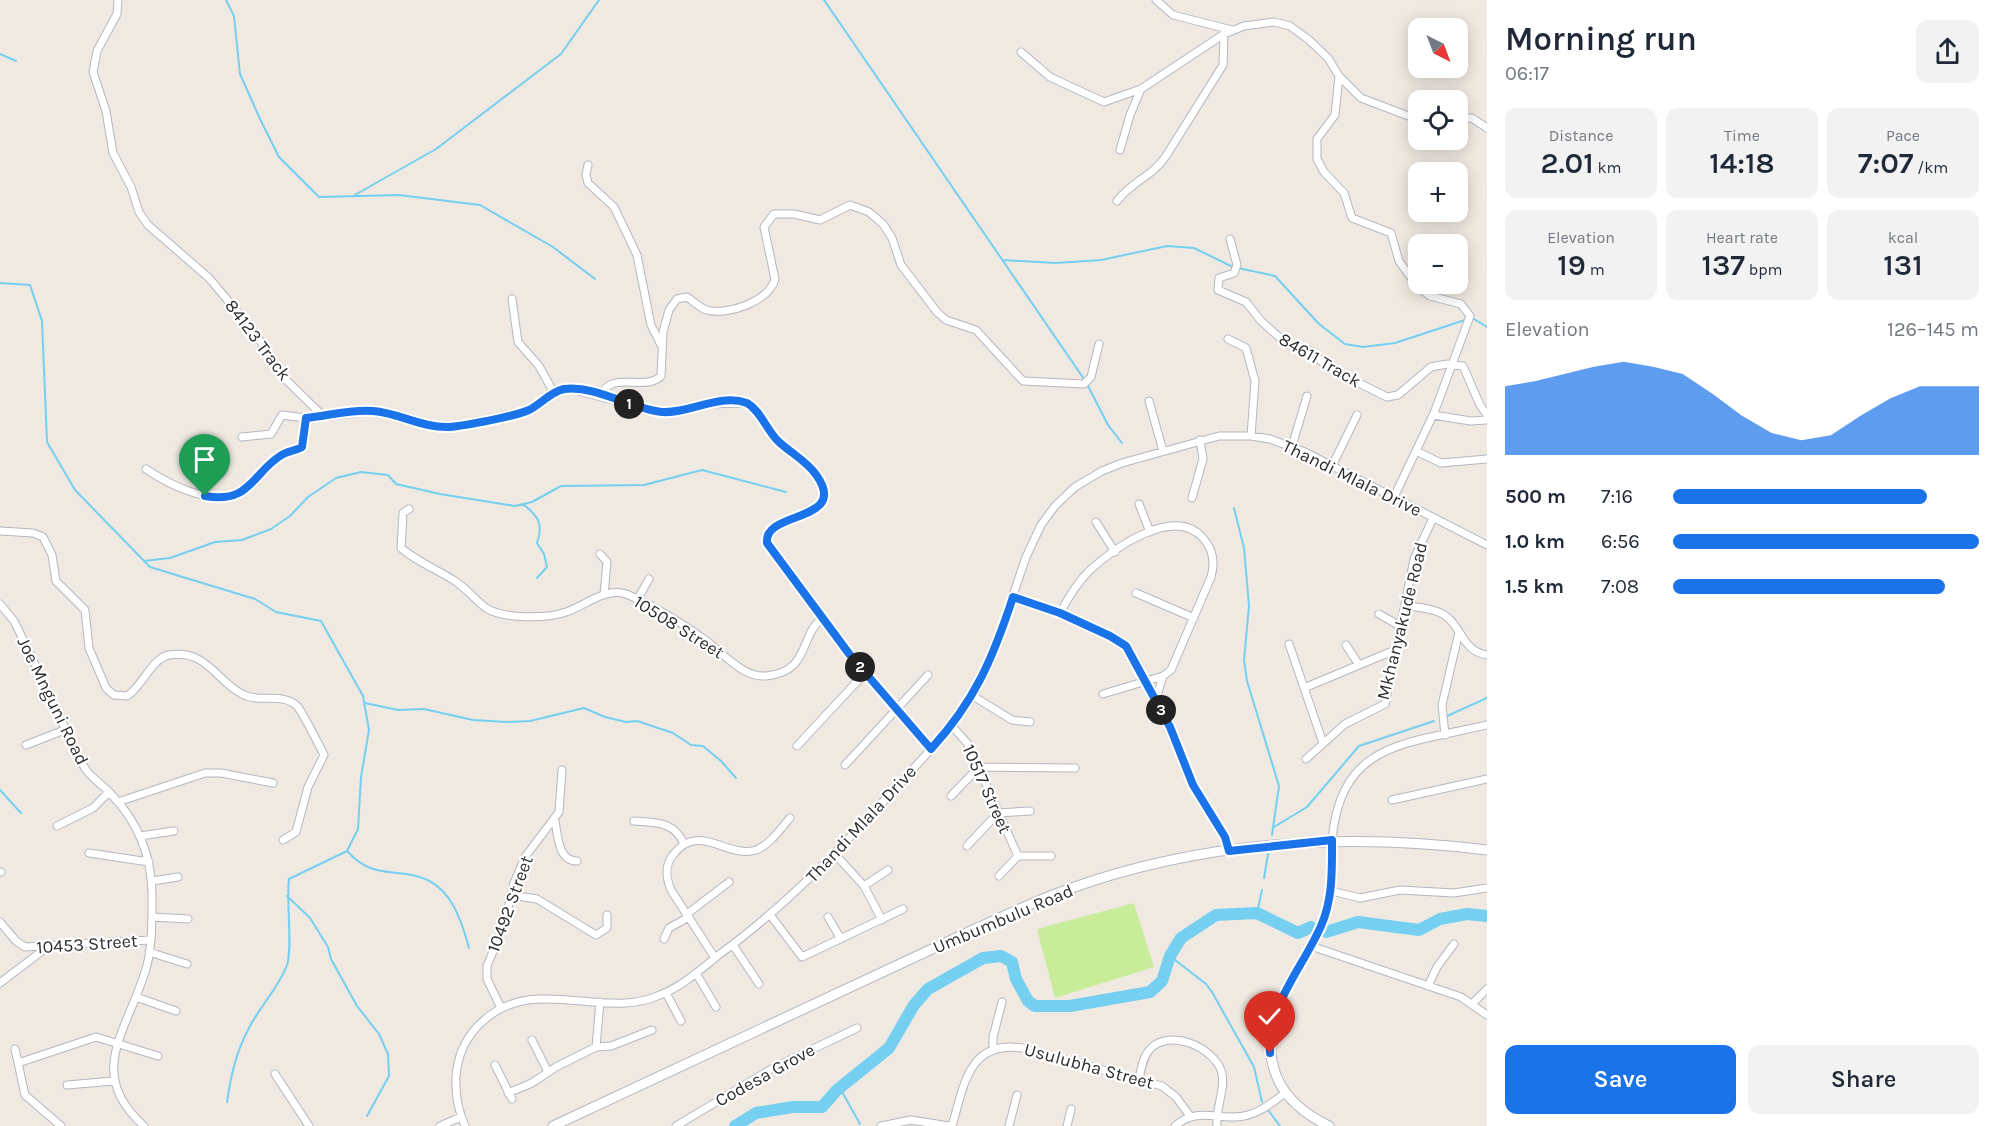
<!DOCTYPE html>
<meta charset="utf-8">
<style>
body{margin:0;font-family:Karla,sans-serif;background:#f2f2f3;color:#1f2937;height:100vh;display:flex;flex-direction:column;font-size:22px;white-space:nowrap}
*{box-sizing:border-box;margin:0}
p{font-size:20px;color:#747a83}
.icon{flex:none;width:33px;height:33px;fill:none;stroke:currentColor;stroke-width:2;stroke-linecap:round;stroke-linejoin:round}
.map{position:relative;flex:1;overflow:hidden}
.side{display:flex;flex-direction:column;background:#fff;width:510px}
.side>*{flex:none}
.needle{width:39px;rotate:138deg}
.controls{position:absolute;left:1408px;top:18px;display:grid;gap:12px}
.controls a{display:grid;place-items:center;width:60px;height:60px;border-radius:12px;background:#fff;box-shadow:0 3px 15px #0003;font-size:30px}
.pin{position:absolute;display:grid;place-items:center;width:51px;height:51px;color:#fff;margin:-62px -26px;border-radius:50% 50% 50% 0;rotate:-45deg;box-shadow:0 0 6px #0007}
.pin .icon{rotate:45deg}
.km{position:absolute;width:30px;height:30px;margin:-15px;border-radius:50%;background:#222;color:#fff;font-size:16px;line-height:30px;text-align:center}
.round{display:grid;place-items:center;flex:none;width:63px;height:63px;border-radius:12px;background:#f2f2f3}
.overview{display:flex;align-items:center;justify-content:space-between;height:102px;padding:0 18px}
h1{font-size:33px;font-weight:600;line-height:45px}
.metrics{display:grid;grid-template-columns:repeat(3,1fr);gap:9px;height:102px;padding:6px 18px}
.metrics div{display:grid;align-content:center;border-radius:12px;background:#f2f2f3;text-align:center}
.metrics b{font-size:30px;font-weight:600}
.metrics small{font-size:16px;font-weight:400}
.metrics p{font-size:16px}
.chart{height:168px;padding:12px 18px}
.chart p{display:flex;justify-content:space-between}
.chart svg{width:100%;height:108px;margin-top:6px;fill:#1a73e8;opacity:.7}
.primary-button{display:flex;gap:12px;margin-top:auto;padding:12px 18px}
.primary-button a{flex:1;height:69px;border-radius:12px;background:#1a73e8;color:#fff;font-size:24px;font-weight:600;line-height:69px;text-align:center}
.primary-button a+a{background:#f2f2f3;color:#1f2937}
ul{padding:0 18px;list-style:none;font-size:20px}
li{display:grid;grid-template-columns:96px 72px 1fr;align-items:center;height:45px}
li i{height:15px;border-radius:8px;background:#1a73e8}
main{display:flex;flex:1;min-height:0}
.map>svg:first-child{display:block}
.pitch{fill:#c9ec9a}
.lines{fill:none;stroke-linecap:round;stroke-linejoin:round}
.stream{stroke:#75cff0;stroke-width:2}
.river{stroke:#75cff0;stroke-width:12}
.street-casing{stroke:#b4b7c1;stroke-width:9}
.secondary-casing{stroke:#b4b7c1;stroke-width:11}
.street{stroke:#fff;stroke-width:7}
.secondary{stroke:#fff;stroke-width:9}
.route-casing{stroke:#fff;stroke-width:12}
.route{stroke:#1a73e8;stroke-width:8}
.labels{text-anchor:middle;stroke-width:4.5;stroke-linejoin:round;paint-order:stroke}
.street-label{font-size:18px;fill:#2e2e2e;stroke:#fff}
</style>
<main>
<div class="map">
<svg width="1487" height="1126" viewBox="0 0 1487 1126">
<rect width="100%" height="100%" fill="#efe9e1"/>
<!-- pitch -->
<path class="pitch" d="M 1134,903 L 1154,967 L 1055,998 L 1037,929 Z"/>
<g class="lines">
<!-- stream -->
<path class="stream" d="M 226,0 L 234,16 L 240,74 L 261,121 L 279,157 L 319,197 L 399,195 L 480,205 L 553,247 L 595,279
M 824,0 L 1084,379
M 0,54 L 16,61
M 353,196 L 436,149 L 561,54 L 599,0
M 1002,260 L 1056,263 L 1101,260 L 1167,246 L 1194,248 L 1235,268
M 1238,268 L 1275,276 L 1319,324 L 1345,344 L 1363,347 L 1395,343 L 1468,319
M 0,283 L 30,285 L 42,321 L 47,442 L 75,490 L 150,567 L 255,599 L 276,612 L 321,621 L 363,696 L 369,730 L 361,777 L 358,829 L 347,851 L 289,879 C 286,902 293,948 287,965 C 278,989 260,1006 249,1028 C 236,1052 231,1075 227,1102
M 1474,319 L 1487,327
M 1087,384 L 1108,425 L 1122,443
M 523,504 C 538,516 544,524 537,543 L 544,554 L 547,567 L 537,578
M 1234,508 L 1244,548 L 1249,606 L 1244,660 L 1247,681 L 1279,786 L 1272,835
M 144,561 L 170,558 L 215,542 L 242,540 L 271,529 L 290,516 L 308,497 L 336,478 L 361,472 L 388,475 L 396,484 L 440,494 L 515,506 L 532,502 L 561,486 L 644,485 L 702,470 L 786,492
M 365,703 L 398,710 L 424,709 L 473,720 L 506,722 L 530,721 L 584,708 L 605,717 L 626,722 L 637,721 L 673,733 L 691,745 L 703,746 L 721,761 L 736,778
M 1447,716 L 1487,698
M 0,790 L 21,813
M 1274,827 L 1307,807 L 1359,746 L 1434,721
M 347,851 C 371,877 386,869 416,876 C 450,884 461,918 469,948
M 1264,878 L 1268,854
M 287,896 L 310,918 L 328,947 L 331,959 L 357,1006 L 379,1034 L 388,1054 L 389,1076 L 367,1116
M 1257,913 L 1262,890
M 1170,956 L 1206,984 L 1212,992 L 1254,1067 L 1262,1102
M 840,1088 L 860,1124
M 1268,1110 L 1280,1126"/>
<!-- river -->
<path class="river" d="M 1326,932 L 1358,922 L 1419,930 L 1440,919 L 1467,914 L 1487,916
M 735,1126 L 756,1113 L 793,1107 L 822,1107 L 837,1090 L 889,1048 L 914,1005 L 928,989 L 983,958 L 1001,956 L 1012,962 L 1016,979 L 1028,1001 L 1035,1006 L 1070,1006 L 1150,992 L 1162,981 L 1170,956 L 1181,938 L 1216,915 L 1257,913 L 1298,933 L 1311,927"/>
<defs>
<path id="street" d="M 118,0 L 117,14 L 97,51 L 93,72 L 106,111 L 113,153 L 131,187 L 139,212 L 148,225 L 209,278 L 256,334 L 281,375 L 322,415 L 330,416 L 371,411 L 426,425 L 451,427 L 526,411 L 552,393 L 570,389 L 660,412 L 679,412 L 706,404 L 747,403 C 761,411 767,431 779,442 C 791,453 808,462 817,476 C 849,523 764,510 767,543 L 850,655 L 931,749
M 1156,0 L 1173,15 L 1232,30
M 1021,52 L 1050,77 L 1104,102 L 1141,89 L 1224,34 L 1244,26 L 1274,22 L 1290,26 L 1309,40 L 1328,58 L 1339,76 L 1361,98 L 1419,120
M 1339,76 L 1335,115 L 1317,139 L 1317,159 L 1324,172 L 1344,193 L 1352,218 L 1391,233 L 1399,261 L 1418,287 L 1430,296 L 1461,304 L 1470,316 L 1434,413 L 1394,497
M 1458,118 L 1472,118 L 1487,128
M 1120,150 L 1130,115 L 1141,89
M 588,165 L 586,175 L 588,183 L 614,207 L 637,255 L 651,325 L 661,345
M 1117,201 C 1131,182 1153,176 1166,156 L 1223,65 L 1224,34
M 1230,239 L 1237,265 L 1234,273 L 1219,278 L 1218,290 L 1246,302 L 1261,321 L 1287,344 L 1311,351 L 1327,367 L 1387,397 L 1398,395 L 1431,367 L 1447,364 L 1463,366 L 1480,405 L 1487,415
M 512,299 L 518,342 L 539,366 L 554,393
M 1228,339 L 1246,348 L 1255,381 L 1251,436
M 601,395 C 612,370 645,392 661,376 L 663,332 L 669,310 L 677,299 L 687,297 C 694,301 699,308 707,310 C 728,316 769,301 775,279 L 764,227 L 774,214 L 794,214 L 820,220 L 850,205 L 869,212 L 883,224 L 892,238 L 901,265 L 937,312 L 946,320 L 976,330 L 1023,381 L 1084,384 L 1091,377 L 1099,344
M 1149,401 L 1163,451
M 1433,415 L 1471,421 L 1487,420
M 242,437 L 271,434 L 282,415 L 306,418 L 322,415
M 1292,446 L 1307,396
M 1416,451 L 1441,463 L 1487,459
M 1332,466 L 1357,415
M 146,469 C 171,486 219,510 247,489 C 260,479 267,464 281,455 C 287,451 296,451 302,447 L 306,418
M 1192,498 L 1203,459 L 1200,440
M 1139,504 L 1150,532
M 409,509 L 403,513 L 401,548 C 417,562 438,570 455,581 C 467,589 475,600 486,608 C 503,619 547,619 566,612 C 585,606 605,587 626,594 C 649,603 680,622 701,637 C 720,649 741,678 766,676 C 811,672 799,634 823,618
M 1096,522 L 1115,552
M 0,531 L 33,533 L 43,537 L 52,555 L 56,581 L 85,610 L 89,648 L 106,688 L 114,695 L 127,696 C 142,687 152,658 169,655 C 208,649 216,682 244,695 C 260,703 282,692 297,706 C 302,712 320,747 324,755 L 308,787 L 296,832 L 283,840
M 600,554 L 607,562 L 604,595
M 1136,593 L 1194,618
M 1013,597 L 1060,613 L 1110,636 L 1127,646 L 1170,727 L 1193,785 L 1225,837 L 1229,851
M 637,600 L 649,579
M 0,604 L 14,621 C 38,669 59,718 83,765 C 89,777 102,784 111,794 C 140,824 153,861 152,901 C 152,923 152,948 146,969 C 127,1032 85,1073 144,1126
M 1405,605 C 1418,608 1436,608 1447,617 C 1463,630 1463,651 1487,655
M 1060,613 C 1068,598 1077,583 1089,571 C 1114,548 1174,505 1203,538 C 1213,549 1215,563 1211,577 L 1171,670 L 1163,676 L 1103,694
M 1379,614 L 1400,626
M 1289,644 L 1323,743
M 1346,645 L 1359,665
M 1304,688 L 1395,650
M 973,696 L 1012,720 L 1030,722
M 1156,699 L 1163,676
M 952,726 L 968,744 L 1018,856
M 1445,735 L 1442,705 L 1459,632
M 26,745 L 67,729
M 797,746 L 865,673
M 1306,759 L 1345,724 L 1385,704 L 1414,559 L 1433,518
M 845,765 L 928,675
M 951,796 L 979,767 L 1075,768
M 1392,800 L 1487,779
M 118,802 L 205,773 L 221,773 L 273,783
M 555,821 C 558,836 558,861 577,861
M 634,821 C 657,823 674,821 684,844
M 57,826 L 93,808 L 109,792
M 140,836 L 174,831
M 1332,840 C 1341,741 1407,744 1487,725
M 967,846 L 998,813 L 1030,811
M 89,853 L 149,862
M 834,853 L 864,886 L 882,920
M 1018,856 L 1051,856
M 0,872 L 1,872
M 999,876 L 1018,856
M 152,881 L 178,877
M 864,886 L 888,870
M 1331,891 L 1360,898 L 1400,890 L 1454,893 L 1487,888
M 511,895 L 537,899 L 596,935 L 607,928 L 607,915
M 687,914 L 729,882
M 771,916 L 802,957 L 903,909
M 152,917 L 188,919
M 828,917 L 841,939
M 0,922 L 16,941 L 25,947 L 150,940
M 664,939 L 669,928 L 689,917
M 733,945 L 759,984
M 1311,946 L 1461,997 L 1487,1015
M 149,952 L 187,964
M 715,958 L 671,890 C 666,878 664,866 673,855 C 699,821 727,859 756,850 C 770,845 781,828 790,818
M 696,973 L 716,1007
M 0,983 L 46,948
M 1428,986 L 1437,967 L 1454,944
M 666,993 L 681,1021
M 136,997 L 176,1011
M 1473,1003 L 1487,989
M 501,1008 L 487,979 L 487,966 L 504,925 L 514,883 L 525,857 L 559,812 L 562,770
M 532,1040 L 548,1072
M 596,1047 L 600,1002
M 993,1048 L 993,1037 L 1002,1002
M 15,1049 L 25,1095 L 61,1126
M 18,1063 L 96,1037 L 158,1056
M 495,1065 L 512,1099
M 275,1074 L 309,1126
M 1139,1079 C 1141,1069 1143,1057 1150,1049 C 1170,1028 1212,1047 1221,1070 C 1227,1087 1215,1108 1217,1126
M 67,1085 L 113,1081
M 508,1093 L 532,1083 L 556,1067 L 596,1047 L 611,1046 L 652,1030
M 440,1126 L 461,1117
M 465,1126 C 450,1091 452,1049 482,1022 C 533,973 603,1021 660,995 C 683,986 701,969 720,954 C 808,890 879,806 952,726 L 973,696 L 990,663 L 1026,557 L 1041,525 L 1055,506 L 1075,487 L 1102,471 L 1122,463 L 1219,436 L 1251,436 L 1270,439 L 1305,452 L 1487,545
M 676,1126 L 773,1068 L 857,1028
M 881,1126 L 911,1120 L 949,1126
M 952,1126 C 964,1086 968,1040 1022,1048 L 1162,1086 L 1176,1097 L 1190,1116
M 1009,1126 L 1017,1095
M 1067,1126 L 1071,1109
M 1175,1126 C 1198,1106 1218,1121 1244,1116 C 1260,1113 1273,1102 1285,1093"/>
<path id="secondary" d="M 553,1126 L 977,928 C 1007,915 1037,900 1069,889 C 1202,841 1348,832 1487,850
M 1329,1126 C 1304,1114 1282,1097 1274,1069 C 1256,1010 1309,965 1326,913 C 1333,889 1332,864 1332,840"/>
</defs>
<!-- street casing -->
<use href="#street" class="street-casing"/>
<!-- secondary casing -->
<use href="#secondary" class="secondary-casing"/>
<!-- street -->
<use href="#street" class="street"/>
<!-- secondary -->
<use href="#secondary" class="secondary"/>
</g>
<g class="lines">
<defs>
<path id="route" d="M 205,496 C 250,504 252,474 280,456 C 287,451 295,451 302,447 L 306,418 C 327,416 351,409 373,411 C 399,413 422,428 449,427 C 464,426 516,416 529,410 C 541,404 550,392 564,389 C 597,385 630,409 662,412 C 690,414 719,393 747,403 C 761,411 767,431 779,442 C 791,453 808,462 817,476 C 849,523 763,510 767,543 L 850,655 L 931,749 C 975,701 993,658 1013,597 L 1060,613 L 1110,636 L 1126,646 L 1170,727 L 1193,785 L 1225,837 L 1229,851 L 1332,840 C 1332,869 1333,899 1321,926 C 1302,969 1268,1004 1270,1053"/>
</defs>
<!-- route casing -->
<use href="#route" class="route-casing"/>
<!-- route -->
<use href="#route" class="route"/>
</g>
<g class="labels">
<!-- street labels -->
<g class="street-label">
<text transform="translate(258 340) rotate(53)" y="6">84123 Track</text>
<text transform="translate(1320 360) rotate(30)" y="6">84611 Track</text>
<text transform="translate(1352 478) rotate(26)" y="6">Thandi Mlala Drive</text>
<text transform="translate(1402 621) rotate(-76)" y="6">Mkhanyakude Road</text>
<text transform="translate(679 627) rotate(32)" y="6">10508 Street</text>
<text transform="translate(53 701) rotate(64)" y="6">Joe Mnguni Road</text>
<text transform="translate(987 789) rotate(66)" y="6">10517 Street</text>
<text transform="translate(861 824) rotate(-47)" y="6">Thandi Mlala Drive</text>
<text transform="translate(510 904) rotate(-70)" y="6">10492 Street</text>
<text transform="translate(1003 919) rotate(-23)" y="6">Umbumbulu Road</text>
<text transform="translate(87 944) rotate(-4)" y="6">10453 Street</text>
<text transform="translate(1089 1066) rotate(15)" y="6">Usulubha Street</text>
<text transform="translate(765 1075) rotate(-29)" y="6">Codesa Grove</text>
</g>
</g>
</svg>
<div class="controls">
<a><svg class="needle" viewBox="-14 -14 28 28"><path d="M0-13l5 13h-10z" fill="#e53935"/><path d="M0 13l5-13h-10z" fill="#747a83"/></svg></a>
<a><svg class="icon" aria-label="locate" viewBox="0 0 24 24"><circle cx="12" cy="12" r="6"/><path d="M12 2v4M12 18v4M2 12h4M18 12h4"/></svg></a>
<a>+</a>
<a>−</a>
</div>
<div class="pin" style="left:205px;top:496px;background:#1e9e55"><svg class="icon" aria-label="arrive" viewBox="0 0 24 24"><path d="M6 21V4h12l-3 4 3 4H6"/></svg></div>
<div class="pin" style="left:1270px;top:1053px;background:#d93025"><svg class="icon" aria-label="check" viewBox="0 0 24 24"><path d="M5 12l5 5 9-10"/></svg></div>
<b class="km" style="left:629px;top:404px">1</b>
<b class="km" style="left:860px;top:667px">2</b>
<b class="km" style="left:1161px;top:710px">3</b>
</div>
<section class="side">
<div class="overview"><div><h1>Morning run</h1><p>06:17</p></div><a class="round"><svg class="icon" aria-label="share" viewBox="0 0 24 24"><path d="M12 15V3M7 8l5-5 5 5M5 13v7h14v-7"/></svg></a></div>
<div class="metrics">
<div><p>Distance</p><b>2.01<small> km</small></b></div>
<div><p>Time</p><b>14:18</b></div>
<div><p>Pace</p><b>7:07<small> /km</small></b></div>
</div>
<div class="metrics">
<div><p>Elevation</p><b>19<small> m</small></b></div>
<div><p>Heart rate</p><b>137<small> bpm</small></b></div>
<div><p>kcal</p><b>131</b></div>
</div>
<div class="chart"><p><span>Elevation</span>126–145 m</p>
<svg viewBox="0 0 160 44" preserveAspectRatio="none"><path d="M0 44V16L10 14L20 11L30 8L40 6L50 8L60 11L70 19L80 28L90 35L100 38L110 36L120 28L130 21L140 16L150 16L160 16V44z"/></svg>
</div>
<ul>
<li><b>500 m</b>7:16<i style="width:83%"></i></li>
<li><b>1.0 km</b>6:56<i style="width:100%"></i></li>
<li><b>1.5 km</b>7:08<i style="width:89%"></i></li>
</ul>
<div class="primary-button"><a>Save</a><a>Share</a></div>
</section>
</main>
